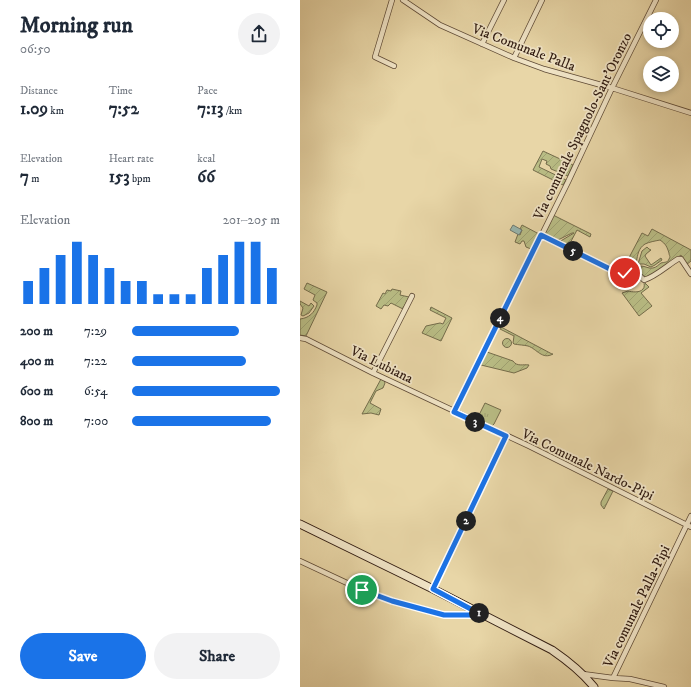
<!DOCTYPE html>
<meta charset="utf-8">
<style>
body{margin:0;font-family:"IM FELL DW Pica",serif;background:#f2f2f3;color:#1f2937;height:100vh;display:flex;flex-direction:column;font-size:15px;white-space:nowrap}
*{box-sizing:border-box;margin:0}
p{font-size:13px;color:#747a83}
.icon{flex:none;width:22px;height:22px;fill:none;stroke:currentColor;stroke-width:2;stroke-linecap:round;stroke-linejoin:round}
.map{position:relative;flex:1;overflow:hidden}
.panel{display:flex;flex-direction:column;background:#fff;width:300px}
.panel>*{flex:none}
.fabs{position:absolute;left:343px;top:12px;display:grid;gap:8px}
.fabs a{display:grid;place-items:center;width:36px;height:36px;border-radius:50%;background:#fff;box-shadow:0 2px 6px #0003;font-size:20px}
.pin{position:absolute;display:grid;place-items:center;width:34px;height:34px;color:#fff;margin:-17px;border:2px solid #fff;border-radius:50%;box-shadow:0 1px 4px #0007}
.km{position:absolute;width:20px;height:20px;margin:-10px;border-radius:50%;background:#222;color:#fff;font-size:11px;line-height:20px;text-align:center}
.round{display:grid;place-items:center;flex:none;width:42px;height:42px;border-radius:21px;background:#f2f2f3}
.summary{display:flex;align-items:center;justify-content:space-between;height:68px;padding:0 20px}
h1{font-size:22px;font-weight:700;line-height:30px}
.metrics{display:grid;grid-template-columns:repeat(3,1fr);gap:6px;height:68px;padding:4px 20px}
.metrics div{display:grid;align-content:center}
.metrics b{font-size:17px;font-weight:700}
.metrics small{font-size:11px;font-weight:400}
.metrics p{font-size:11px}
.chart{height:112px;padding:8px 20px}
.chart p{display:flex;justify-content:space-between}
.chart svg{width:100%;height:72px;margin-top:4px;stroke:#1a73e8;stroke-width:6}
.button{display:flex;gap:8px;margin-top:auto;padding:8px 20px}
.button a{flex:1;height:46px;border-radius:24px;background:#1a73e8;color:#fff;font-size:16px;font-weight:700;line-height:46px;text-align:center}
.button a+a{background:#f2f2f3;color:#1f2937}
ul{padding:0 20px;list-style:none;font-size:13px}
li{display:grid;grid-template-columns:64px 48px 1fr;align-items:center;height:30px}
li i{height:10px;border-radius:5px;background:#1a73e8}
main{display:flex;flex:1;min-height:0}
.map>svg:first-child{display:block}
.grass{fill:url(#grass-tufts);stroke:#746c4b}
.garden{fill:url(#garden-furrows);stroke:#746c4b}
.water{fill:url(#water-waves);stroke:#6f7970}
.lines{fill:none;stroke-linecap:round;stroke-linejoin:round}
.street-casing{stroke:#5e4a36;stroke-width:6}
.secondary-casing{stroke:#301b11;stroke-width:9}
.street{stroke:#f0e4c6;stroke-width:4.5}
.secondary{stroke:#f0e4c6;stroke-width:7}
.route-casing{stroke:#fff;stroke-width:8}
.route{stroke:#1a73e8;stroke-width:5}
.labels{text-anchor:middle;stroke-width:3.5;stroke-linejoin:round;paint-order:stroke}
.street-label{font-size:14px;fill:#301b11;stroke:#f0e4c6}
</style>
<main>
<section class="panel">
<div class="summary"><div><h1>Morning run</h1><p>06:50</p></div><a class="round"><svg class="icon" aria-label="share" viewBox="0 0 24 24"><path d="M12 15V3M7 8l5-5 5 5M5 13v7h14v-7"/></svg></a></div>
<div class="metrics">
<div><p>Distance</p><b>1.09<small> km</small></b></div>
<div><p>Time</p><b>7:52</b></div>
<div><p>Pace</p><b>7:13<small> /km</small></b></div>
</div>
<div class="metrics">
<div><p>Elevation</p><b>7<small> m</small></b></div>
<div><p>Heart rate</p><b>153<small> bpm</small></b></div>
<div><p>kcal</p><b>66</b></div>
</div>
<div class="chart"><p><span>Elevation</span>201–205 m</p>
<svg viewBox="0 0 160 44" preserveAspectRatio="none"><path d="M5 44V30M15 44V22M25 44V14M35 44V6M45 44V14M55 44V22M65 44V30M75 44V30M85 44V38M95 44V38M105 44V38M115 44V22M125 44V14M135 44V6M145 44V6M155 44V22"/></svg>
</div>
<ul>
<li><b>200 m</b>7:29<i style="width:72%"></i></li>
<li><b>400 m</b>7:22<i style="width:77%"></i></li>
<li><b>600 m</b>6:54<i style="width:100%"></i></li>
<li><b>800 m</b>7:00<i style="width:94%"></i></li>
</ul>
<div class="button"><a>Save</a><a>Share</a></div>
</section>
<div class="map">
<svg width="391" height="687" viewBox="0 0 391 687">
<defs>
<pattern id="grass-tufts" width="24" height="20" patternUnits="userSpaceOnUse"><rect width="24" height="20" fill="#b9bd85"/><path d="M3 7l-1-3M5 7V3M7 7l1-3M15 17l-1-3M17 17v-4M19 17l1-3" fill="none" stroke="#9fa272"/></pattern>
<pattern id="garden-furrows" width="10" height="10" patternUnits="userSpaceOnUse"><rect width="10" height="10" fill="#b9bd85"/><path d="M-1 1l2-2M0 10L10 0M9 11l2-2" fill="none" stroke="#9fa272"/></pattern>
<pattern id="water-waves" width="16" height="10" patternUnits="userSpaceOnUse"><rect width="16" height="10" fill="#99b7af"/><path d="M0 5q4-4 8 0t8 0" fill="none" stroke="#7d948d"/></pattern>
</defs>
<rect width="100%" height="100%" fill="#e8d6a7"/>
<filter id="stains"><feTurbulence type="fractalNoise" baseFrequency=".005" numOctaves="4"/><feColorMatrix values="0 0 0 0 .2 0 0 0 0 .09 0 0 0 0 .02 0 0 0 .5 -.17"/></filter>
<radialGradient id="worn" r=".72"><stop offset=".6" stop-color="#630" stop-opacity="0"/><stop offset="1" stop-color="#630" stop-opacity=".3"/></radialGradient>
<!-- grass -->
<path class="grass" d="M 185,403 L 201,410 L 194,424 L 191,427 L 177,419 Z"/>
<!-- garden -->
<path class="garden" d="M 243,151 L 273,165 L 268,176 L 251,169 L 250,166 L 246,164 L 247,161 L 242,159 L 239,167 L 266,180 L 263,185 L 233,170 Z
M 253,215 L 291,234 L 290,237 L 277,230 L 268,247 L 259,242 L 274,233 L 272,233 L 256,241 L 244,235 Z
M 222,225 L 239,234 L 231,249 L 226,247 L 224,241 L 222,241 L 220,244 L 215,242 L 218,234 L 220,235 L 222,230 L 220,229 Z
M 352,229 L 391,250 L 391,261 L 386,265 L 381,255 L 362,269 L 345,278 L 337,272 L 341,268 L 341,266 C 345,266 349,269 353,268 C 357,267 358,265 361,263 C 364,262 368,263 369,259 C 371,256 369,256 369,253 C 367,247 366,244 360,240 C 355,241 349,242 345,244 C 331,253 344,271 322,271 L 342,233 L 348,236 Z
M 347,247 L 349,249 L 351,250 L 346,254 L 345,256 L 351,265 L 361,258 L 362,260 L 355,265 L 351,267 L 344,264 L 338,264 L 342,251 Z
M 344,282 L 349,287 L 341,293 L 352,306 L 339,316 L 322,293 L 328,291 C 332,292 340,293 343,289 C 345,287 344,284 344,282 Z
M 7,283 L 27,292 L 6,336 L 0,335 L 0,319 C 9,318 14,313 17,305 L 17,303 L 13,300 L 15,295 L 4,289 Z
M 92,289 L 101,291 L 100,295 L 109,297 L 103,309 L 91,303 L 88,306 L 84,305 L 81,309 L 76,306 L 83,293 L 85,294 L 87,290 L 91,291 Z
M 0,301 L 9,306 L 11,303 L 14,306 L 9,313 L 3,316 L 1,315 L 3,308 L 0,304 Z
M 131,307 L 152,318 L 141,341 L 122,333 L 126,326 L 140,323 L 143,324 L 146,318 L 130,310 Z
M 201,327 L 252,354 L 253,354 C 242,360 237,349 228,346 C 224,345 219,345 214,344 L 213,343 L 214,336 L 200,329 Z
M202.5 343a4.5 4.5 0 1 1 9 0a4.5 4.5 0 1 1-9 0Z
M 187,352 L 213,361 C 217,367 223,364 229,365 L 227,368 L 214,373 L 181,365 Z
M 81,379 L 84,380 L 85,383 L 83,388 L 76,391 L 70,403 L 81,409 L 79,415 L 71,413 L 62,414 Z
M 308,489 L 313,491 L 304,509 L 301,505 L 301,502 Z"/>
<!-- water -->
<path class="water" d="M 213,225 L 222,230 L 219,235 L 210,230 Z"/>
<g class="lines">
<defs>
<path id="street" d="M 92,0 L 75,57 L 94,66
M 103,0 L 140,25 L 214,58 L 244,69 L 312,88 L 391,113
M 182,44 L 204,0
M 214,58 L 242,0
M 241,235 L 312,270 L 325,273 L 335,271 L 344,280 C 355,277 368,265 378,259 L 381,259 L 391,274
M 0,338 L 6,339 L 73,373 L 229,446 L 391,527
M 73,373 L 112,296
M 154,412 L 268,182 L 312,88 L 356,0
M 0,561 L 62,590 L 92,601 L 145,615 L 180,615
M 133,589 L 206,436
M 283,674 L 313,678 L 391,516
M 313,678 L 330,679 L 364,687"/>
<path id="secondary" d="M 0,524 L 133,589 L 252,650 C 268,661 282,672 294,687"/>
</defs>
<!-- street casing -->
<use href="#street" class="street-casing"/>
<!-- secondary casing -->
<use href="#secondary" class="secondary-casing"/>
<!-- street -->
<use href="#street" class="street"/>
<!-- secondary -->
<use href="#secondary" class="secondary"/>
</g>
<g class="lines">
<defs>
<path id="route" d="M 62,590 L 92,601 L 144,615 L 182,615 L 133,589 L 206,436 L 154,412 L 241,235 L 312,270 L 325,273"/>
</defs>
<!-- route casing -->
<use href="#route" class="route-casing"/>
<!-- route -->
<use href="#route" class="route"/>
</g>
<g class="labels">
<!-- street labels -->
<g class="street-label">
<text transform="translate(224 47) rotate(21)" y="5">Via Comunale Palla</text>
<text transform="translate(282 126) rotate(-64)" y="5">Via comunale Spagnolo-Sant'Oronzo</text>
<text transform="translate(82 364) rotate(26)" y="5">Via Lubiana</text>
<text transform="translate(288 464) rotate(26)" y="5">Via Comunale Nardo-Pipi</text>
<text transform="translate(336 606) rotate(-64)" y="5">Via comunale Palla-Pipi</text>
</g>
</g>
<rect width="100%" height="100%" filter="url(#stains)"/>
<rect width="100%" height="100%" fill="url(#worn)"/>
</svg>
<div class="fabs">
<a><svg class="icon" aria-label="locate" viewBox="0 0 24 24"><circle cx="12" cy="12" r="6"/><path d="M12 2v4M12 18v4M2 12h4M18 12h4"/></svg></a>
<a><svg class="icon" aria-label="layers" viewBox="0 0 24 24"><path d="M12 4l9 5-9 5-9-5zM3 14l9 5 9-5"/></svg></a>
</div>
<div class="pin" style="left:62px;top:590px;background:#1e9e55"><svg class="icon" aria-label="arrive" viewBox="0 0 24 24"><path d="M6 21V4h12l-3 4 3 4H6"/></svg></div>
<div class="pin" style="left:325px;top:273px;background:#d93025"><svg class="icon" aria-label="check" viewBox="0 0 24 24"><path d="M5 12l5 5 9-10"/></svg></div>
<b class="km" style="left:179px;top:613px">1</b>
<b class="km" style="left:166px;top:521px">2</b>
<b class="km" style="left:175px;top:422px">3</b>
<b class="km" style="left:200px;top:318px">4</b>
<b class="km" style="left:273px;top:251px">5</b>
</div>
</main>
